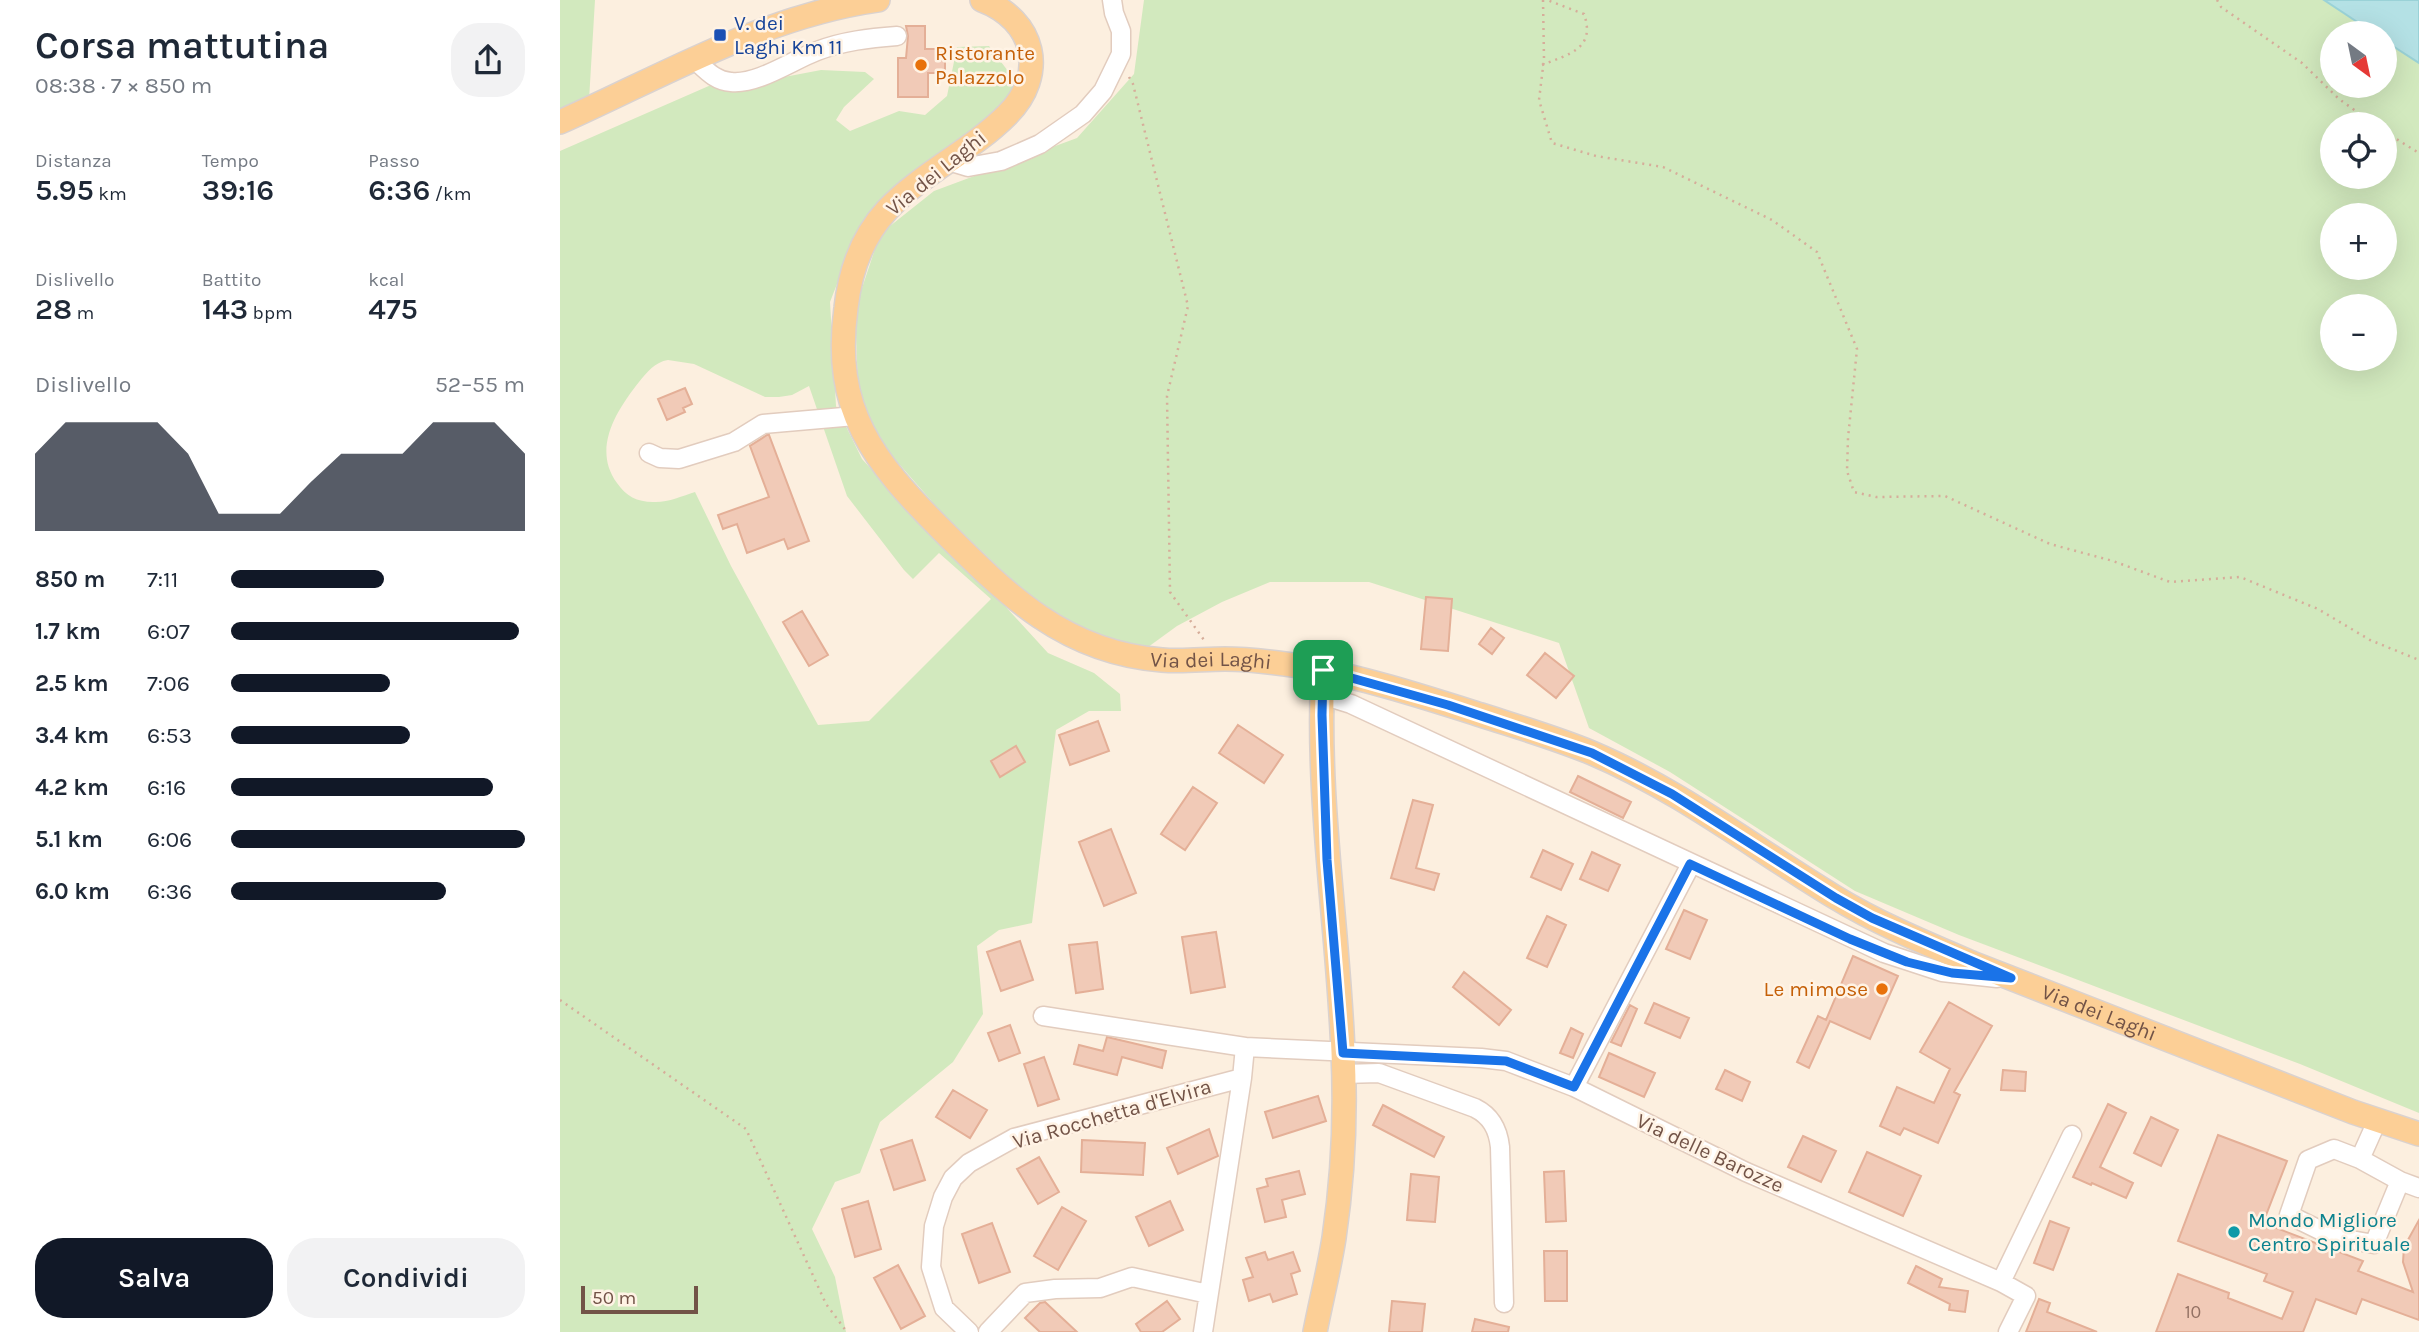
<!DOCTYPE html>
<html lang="it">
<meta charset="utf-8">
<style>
body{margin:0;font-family:Karla,sans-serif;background:#f2f2f3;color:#1f2937;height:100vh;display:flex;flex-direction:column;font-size:26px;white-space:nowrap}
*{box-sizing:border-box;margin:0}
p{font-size:23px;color:#747a83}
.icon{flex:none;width:38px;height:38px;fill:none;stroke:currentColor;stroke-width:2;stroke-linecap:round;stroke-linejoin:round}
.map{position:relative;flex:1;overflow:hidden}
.drawer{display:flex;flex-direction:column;background:#fff;width:560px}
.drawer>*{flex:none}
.needle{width:46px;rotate:147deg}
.fabs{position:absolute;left:1760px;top:21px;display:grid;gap:14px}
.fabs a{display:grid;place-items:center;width:77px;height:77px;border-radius:50%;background:#fff;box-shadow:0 7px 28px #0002;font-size:35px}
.scale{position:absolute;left:21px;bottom:18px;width:117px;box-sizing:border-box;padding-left:7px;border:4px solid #725347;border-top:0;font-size:19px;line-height:24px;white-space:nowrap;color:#725347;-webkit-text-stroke:5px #fff3e5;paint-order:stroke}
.pin{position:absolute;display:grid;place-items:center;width:60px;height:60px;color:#fff;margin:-30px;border-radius:14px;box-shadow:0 4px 10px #0006}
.round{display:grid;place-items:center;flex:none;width:74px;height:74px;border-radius:28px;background:#f2f2f3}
.summary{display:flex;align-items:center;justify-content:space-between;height:119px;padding:0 35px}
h1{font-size:38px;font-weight:600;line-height:52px}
.figures{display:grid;grid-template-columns:repeat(3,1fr);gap:10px;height:119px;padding:7px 35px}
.figures div{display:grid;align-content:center}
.figures b{font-size:30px;font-weight:600}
.figures small{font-size:19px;font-weight:400}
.figures p{font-size:19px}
.chart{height:196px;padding:14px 35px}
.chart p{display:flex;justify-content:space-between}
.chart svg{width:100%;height:126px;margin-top:7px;fill:#111827;opacity:.7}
.cta{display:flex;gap:14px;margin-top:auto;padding:14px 35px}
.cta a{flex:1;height:80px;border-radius:28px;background:#111827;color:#fff;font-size:28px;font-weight:600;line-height:80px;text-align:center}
.cta a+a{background:#f2f2f3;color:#1f2937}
ul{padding:0 35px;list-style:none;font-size:23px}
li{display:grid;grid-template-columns:112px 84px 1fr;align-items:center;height:52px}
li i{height:18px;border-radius:9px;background:#111827}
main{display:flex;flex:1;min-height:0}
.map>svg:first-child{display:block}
.green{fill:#d2e9be;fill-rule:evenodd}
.water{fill:#b4e1e5;stroke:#9ad2d7;stroke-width:2}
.building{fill:#f1cab7;stroke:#e4af97;stroke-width:2}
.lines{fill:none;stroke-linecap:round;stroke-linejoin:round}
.minor-casing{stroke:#e2ccbe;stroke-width:21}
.major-casing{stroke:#dad2cf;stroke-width:26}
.path{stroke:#d6ad9a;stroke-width:2.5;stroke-dasharray:2 5;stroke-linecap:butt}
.minor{stroke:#fff;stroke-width:18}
.major{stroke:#fccf96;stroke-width:23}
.route-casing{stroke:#fff;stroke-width:14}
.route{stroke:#1a73e8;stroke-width:9}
.transit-dot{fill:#1a4fb4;stroke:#fff3e5;stroke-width:2.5}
.food-dot{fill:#e8710a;stroke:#fff3e5;stroke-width:2.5}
.culture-dot{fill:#0f9aa8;stroke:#fff3e5;stroke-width:2.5}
.labels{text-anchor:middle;stroke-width:5;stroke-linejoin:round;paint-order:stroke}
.number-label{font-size:18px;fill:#927163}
.transit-label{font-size:21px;fill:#164399;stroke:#fff3e5;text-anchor:start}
.food-label{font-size:21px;fill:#c56008;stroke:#fff3e5;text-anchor:start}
.street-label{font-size:21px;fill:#725347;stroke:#fff3e5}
.culture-label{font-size:21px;fill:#0d838f;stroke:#fff3e5;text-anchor:start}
</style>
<main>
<section class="drawer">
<div class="summary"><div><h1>Corsa mattutina</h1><p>08:38 · 7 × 850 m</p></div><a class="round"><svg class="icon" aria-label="share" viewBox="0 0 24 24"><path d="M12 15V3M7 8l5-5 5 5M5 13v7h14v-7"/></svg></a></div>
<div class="figures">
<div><p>Distanza</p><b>5.95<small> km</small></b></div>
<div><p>Tempo</p><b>39:16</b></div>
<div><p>Passo</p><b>6:36<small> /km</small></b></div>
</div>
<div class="figures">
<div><p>Dislivello</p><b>28<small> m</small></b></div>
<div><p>Battito</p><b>143<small> bpm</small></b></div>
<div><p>kcal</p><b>475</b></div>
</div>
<div class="chart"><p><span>Dislivello</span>52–55 m</p>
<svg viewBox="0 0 160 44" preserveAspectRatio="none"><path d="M0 44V17L10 6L20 6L30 6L40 6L50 17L60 38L70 38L80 38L90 27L100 17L110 17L120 17L130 6L140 6L150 6L160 17V44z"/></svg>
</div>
<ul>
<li><b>850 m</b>7:11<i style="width:52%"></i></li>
<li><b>1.7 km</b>6:07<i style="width:98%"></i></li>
<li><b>2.5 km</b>7:06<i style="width:54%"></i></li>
<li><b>3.4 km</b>6:53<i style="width:61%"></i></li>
<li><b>4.2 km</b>6:16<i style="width:89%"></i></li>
<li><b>5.1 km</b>6:06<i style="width:100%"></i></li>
<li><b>6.0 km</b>6:36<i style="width:73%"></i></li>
</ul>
<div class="cta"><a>Salva</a><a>Condividi</a></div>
</section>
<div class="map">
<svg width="1859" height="1332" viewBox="0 0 1859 1332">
<rect width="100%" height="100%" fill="#fcefdf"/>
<!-- green -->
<path class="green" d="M 0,0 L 35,0 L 29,100 L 0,113 Z
M 584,0 L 1764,0 L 1814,33 L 1773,33 L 1773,86 L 1825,86 L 1825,41 L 1859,63 L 1859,1113 L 1740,1064 L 1399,935 L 1295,891 L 1110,772 L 1029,728 L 999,643 L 809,582 L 710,582 L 662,602 L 617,626 L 584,650 L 524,635 L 480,607 L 382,513 L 333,457 L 313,427 L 298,387 L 295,309 L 320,234 L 374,191 L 517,138 L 574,74 ZM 1773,124 L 1825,124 L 1825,177 L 1773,177 ZM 1773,215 L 1825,215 L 1825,268 L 1773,268 ZM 1773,306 L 1825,306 L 1825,359 L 1773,359 Z
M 429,46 L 451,75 L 453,88 L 439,111 L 291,248 L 270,302 L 276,406 L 302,459 L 349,510 L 422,581 L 488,653 L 534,673 L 560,694 L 561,711 L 529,711 L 496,730 L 472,923 L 439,930 L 417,946 L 423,1014 L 393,1062 L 320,1122 L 300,1173 L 275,1182 L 252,1229 L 275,1277 L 286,1332 L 0,1332 L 0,151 L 151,85 L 184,90 L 198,82 L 261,70 L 305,72 L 314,79 L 284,107 L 276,120 L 290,131 L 339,111 L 365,115 L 387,96 L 397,47 ZM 108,360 L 134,364 L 205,397 L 219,397 L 232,395 L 249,386 L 287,496 L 344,570 L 353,579 L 379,553 L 431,599 L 309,721 L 258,725 L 171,566 L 135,492 C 122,496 107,503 93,502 C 77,502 66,496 57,483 C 32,449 56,411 79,382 C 87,372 95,362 108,360 Z"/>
<!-- water -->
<path class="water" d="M 1764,0 L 1859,0 L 1859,63 L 1825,41 L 1825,33 L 1814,33 Z"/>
<!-- building -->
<path class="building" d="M 346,26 L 365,26 L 365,49 L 385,49 L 385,73 L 368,73 L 368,97 L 338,97 L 338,58 L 346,58 L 348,36 Z
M 125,388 L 132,404 L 123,408 L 125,412 L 107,420 L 98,399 Z
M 207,435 L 209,435 L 249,541 L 228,549 L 224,539 L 187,553 L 177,524 L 163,529 L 158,515 L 209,497 L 190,446 Z
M 866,597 L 892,599 L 888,651 L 861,649 Z
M 242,611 L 268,655 L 249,666 L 223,622 Z
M 931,628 L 944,638 L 932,654 L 919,644 Z
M 985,653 L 1014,676 L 996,698 L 967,675 Z
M 538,721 L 549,751 L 510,765 L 499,735 Z
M 678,725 L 723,755 L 704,783 L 659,753 Z
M 456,746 L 465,762 L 440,777 L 431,761 Z
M 1018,776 L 1071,802 L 1063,818 L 1010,792 Z
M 633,787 L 657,803 L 625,850 L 601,834 Z
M 853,800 L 873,805 L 856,868 L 879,874 L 874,890 L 831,878 Z
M 551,829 L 576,893 L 544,906 L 519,842 Z
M 983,850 L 1013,864 L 1001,890 L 971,877 Z
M 1032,852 L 1060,865 L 1048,891 L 1020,879 Z
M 1124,910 L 1147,920 L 1130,959 L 1106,949 Z
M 987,916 L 1006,925 L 987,967 L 967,958 Z
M 656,932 L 665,987 L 631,993 L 622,937 Z
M 460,941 L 473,980 L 441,991 L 427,952 Z
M 537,942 L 543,989 L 516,993 L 509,945 Z
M 1293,956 L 1338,976 L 1310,1039 L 1270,1021 L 1249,1068 L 1237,1062 L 1258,1016 L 1266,1020 Z
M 904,972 L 951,1010 L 939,1025 L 893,987 Z
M 1389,1002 L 1432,1026 L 1394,1092 L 1400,1095 L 1378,1143 L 1344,1128 L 1340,1135 L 1320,1126 L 1337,1087 L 1374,1103 L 1390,1069 L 1360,1052 Z
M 1094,1003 L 1129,1018 L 1120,1038 L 1085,1023 Z
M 1070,1005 L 1077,1009 L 1061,1046 L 1051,1042 Z
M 450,1025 L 460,1053 L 439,1061 L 428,1033 Z
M 1011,1028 L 1023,1034 L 1013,1058 L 1000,1053 Z
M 547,1037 L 606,1051 L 602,1068 L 562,1057 L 557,1075 L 514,1064 L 519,1045 L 543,1051 Z
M 1049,1053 L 1095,1073 L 1084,1097 L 1039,1077 Z
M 484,1057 L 499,1099 L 478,1106 L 464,1064 Z
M 1165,1070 L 1190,1082 L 1182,1101 L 1156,1089 Z
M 1443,1070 L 1466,1072 L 1465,1091 L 1441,1090 Z
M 393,1090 L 427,1110 L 410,1138 L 376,1117 Z
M 758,1096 L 766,1121 L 713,1138 L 705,1112 Z
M 1548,1104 L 1566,1113 L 1540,1167 L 1573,1183 L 1566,1198 L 1532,1183 L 1531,1185 L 1513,1177 Z
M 823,1105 L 884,1137 L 874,1157 L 813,1125 Z
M 1591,1117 L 1618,1130 L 1601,1166 L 1574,1153 Z
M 649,1129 L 658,1156 L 618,1174 L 607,1148 Z
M 1658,1135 L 1727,1161 L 1703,1223 L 1803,1261 L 1798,1271 L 1853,1292 L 1843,1262 L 1844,1247 L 1859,1220 L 1859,1320 L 1802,1299 L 1796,1314 L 1756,1299 L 1743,1332 L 1596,1332 L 1618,1274 L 1669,1293 L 1668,1298 L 1722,1319 L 1733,1292 L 1704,1281 L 1707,1274 L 1618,1241 Z
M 1243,1136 L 1276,1151 L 1261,1182 L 1228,1167 Z
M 352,1140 L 365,1180 L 334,1190 L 321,1150 Z
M 522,1140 L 585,1143 L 583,1175 L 521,1172 Z
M 1307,1152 L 1361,1176 L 1343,1216 L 1289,1192 Z
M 479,1157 L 499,1192 L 478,1204 L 457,1169 Z
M 739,1171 L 745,1194 L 722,1200 L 726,1217 L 705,1222 L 697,1189 L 708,1186 L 706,1179 Z
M 1004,1171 L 1006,1221 L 986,1222 L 984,1172 Z
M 851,1174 L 879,1177 L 875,1222 L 847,1220 Z
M 308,1201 L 321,1249 L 295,1257 L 282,1209 Z
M 610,1201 L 623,1230 L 589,1246 L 576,1217 Z
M 502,1207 L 526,1221 L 498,1270 L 474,1256 Z
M 1490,1221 L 1509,1228 L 1493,1270 L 1474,1263 Z
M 432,1223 L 450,1272 L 419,1283 L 402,1234 Z
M 984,1251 L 1007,1251 L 1007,1301 L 985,1301 Z
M 705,1252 L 708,1260 L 733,1252 L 740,1271 L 731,1274 L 737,1294 L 713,1302 L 710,1294 L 689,1301 L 683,1280 L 693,1277 L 686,1258 Z
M 338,1265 L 365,1316 L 341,1329 L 314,1278 Z
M 1356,1266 L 1382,1279 L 1379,1287 L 1408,1291 L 1405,1312 L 1389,1310 L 1390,1304 L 1348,1283 Z
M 1479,1299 L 1490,1303 L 1487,1312 L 1537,1332 L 1466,1332 Z
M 607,1301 L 620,1319 L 602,1332 L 581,1332 L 576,1324 Z
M 832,1301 L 865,1304 L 862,1332 L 829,1332 Z
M 485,1302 L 517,1332 L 480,1332 L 465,1318 L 480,1303 Z
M 915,1319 L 949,1327 L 948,1332 L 912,1332 Z"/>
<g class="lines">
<defs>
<path id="minor" d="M 135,60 C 146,70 155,81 171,82 C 197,85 233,60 257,51 C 283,41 310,38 337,36
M 388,161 L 408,167 L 441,161 L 480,144 L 523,114 L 543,91 L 561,54 L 561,31 L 554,13 L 552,0
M 89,453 L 100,458 L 119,459 L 174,442 L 203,424 L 295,416
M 762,695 L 791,704 L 1324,953 L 1382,972 L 1437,978
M 483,1016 L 685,1047
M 783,1074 L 819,1073 L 915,1108 C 931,1116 938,1129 940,1147 L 944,1303
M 1014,1087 L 1131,864
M 1800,1159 L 1840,1181 L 1814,1244 L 1774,1237 L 1729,1215 L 1748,1160 L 1774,1149 L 1800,1159 L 1817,1121
M 1840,1181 L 1859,1188
M 1441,1282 L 1512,1135
M 409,1332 L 384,1308 L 371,1267 L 374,1226 L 383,1197 L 393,1178 L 409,1163 L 454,1138 L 682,1078 L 685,1047 L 921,1058 L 946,1061 L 1014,1087 L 1186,1172 L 1441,1282 L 1466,1296 L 1448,1332
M 428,1332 L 465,1293 L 495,1289 L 540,1288 L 572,1277 L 648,1294
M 643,1332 L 682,1078"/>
<g id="major">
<path id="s1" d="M 422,0 C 475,20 488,74 447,115 C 411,151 362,173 327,210 C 301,238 290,271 286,308 C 272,410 313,461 382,530 C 447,595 505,653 602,660 C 623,662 644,659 665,659 C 692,659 720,663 746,667 C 805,678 864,697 921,715 C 958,727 996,738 1032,753 C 1119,790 1194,848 1273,896 C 1317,923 1365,943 1412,963 L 1793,1112 L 1859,1134"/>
<path d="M 0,122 C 103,76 204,16 318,0"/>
<path d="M 755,1332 C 761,1301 769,1270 774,1238 C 783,1177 786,1114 783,1052 C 778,925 756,798 763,670"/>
</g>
</defs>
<!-- minor casing -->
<use href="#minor" class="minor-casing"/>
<!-- major casing -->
<use href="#major" class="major-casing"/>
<!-- path -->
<path class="path" d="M 983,0 L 984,59 L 979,100 L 992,143 L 1036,156 L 1103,167 L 1212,220 L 1257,252 L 1297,349 L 1288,438 L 1287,471 L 1294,492 L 1316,497 L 1385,496 L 1490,544 L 1553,561 L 1610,582 L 1680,577 L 1758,609 L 1810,640 L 1859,660
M 1657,0 L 1661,7 L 1742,63 L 1779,99 L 1814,124
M 982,65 C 1009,54 1036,49 1024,14 L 987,0
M 569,77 L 573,84 L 628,306 L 607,396 L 610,592 L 644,640
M 1825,132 L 1859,153
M 0,1000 L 186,1129 L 266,1304 L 287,1332"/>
<!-- minor -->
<use href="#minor" class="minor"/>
<!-- major -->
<use href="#major" class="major"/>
</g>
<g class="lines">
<defs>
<path id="route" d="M 763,670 L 888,705 L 1032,753 L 1112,794 L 1276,898 L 1312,918 L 1451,978 L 1392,973 L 1347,962 L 1290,939 L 1130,864 L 1014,1087 L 946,1061 L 783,1053 L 767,860 L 762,715 Z"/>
</defs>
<!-- route casing -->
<use href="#route" class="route-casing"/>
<!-- route -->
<use href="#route" class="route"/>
</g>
<!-- markers -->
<rect class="transit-dot" x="153" y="28" width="14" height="14" rx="3.5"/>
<g class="food-dot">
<circle cx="361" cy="65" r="7"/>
<circle cx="1322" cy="989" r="7"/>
</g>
<circle class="culture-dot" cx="1674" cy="1232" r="7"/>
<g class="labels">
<!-- number labels -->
<g class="number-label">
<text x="1633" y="1318">10</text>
</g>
<!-- transit labels -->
<g class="transit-label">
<text x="174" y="30">V. dei<tspan x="174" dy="24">Laghi Km 11</tspan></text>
</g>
<!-- food labels -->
<g class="food-label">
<text x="375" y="60">Ristorante<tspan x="375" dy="24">Palazzolo</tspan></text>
<text x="1308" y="996" text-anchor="end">Le mimose</text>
</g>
<!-- street labels -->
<g class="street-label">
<text transform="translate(376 173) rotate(-39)" y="7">Via dei Laghi</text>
<text dy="7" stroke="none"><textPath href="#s1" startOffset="970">Via dei Laghi</textPath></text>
<text dy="7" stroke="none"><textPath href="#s1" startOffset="1936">Via dei Laghi</textPath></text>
<text transform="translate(552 1114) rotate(-16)" y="7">Via Rocchetta d'Elvira</text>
<text transform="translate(1150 1153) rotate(25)" y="7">Via delle Barozze</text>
</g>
<!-- culture labels -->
<g class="culture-label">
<text x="1688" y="1227">Mondo Migliore<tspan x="1688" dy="24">Centro Spirituale</tspan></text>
</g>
</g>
</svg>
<div class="fabs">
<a><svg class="needle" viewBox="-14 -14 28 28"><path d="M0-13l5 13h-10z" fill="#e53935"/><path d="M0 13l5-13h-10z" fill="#747a83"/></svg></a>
<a><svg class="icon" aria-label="locate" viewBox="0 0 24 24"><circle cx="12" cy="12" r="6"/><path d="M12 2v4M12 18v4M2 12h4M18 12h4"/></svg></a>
<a>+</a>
<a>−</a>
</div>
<div class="scale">50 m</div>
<div class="pin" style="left:763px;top:670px;background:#1e9e55"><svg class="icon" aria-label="arrive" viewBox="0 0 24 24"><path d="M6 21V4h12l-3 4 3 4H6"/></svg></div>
</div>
</main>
